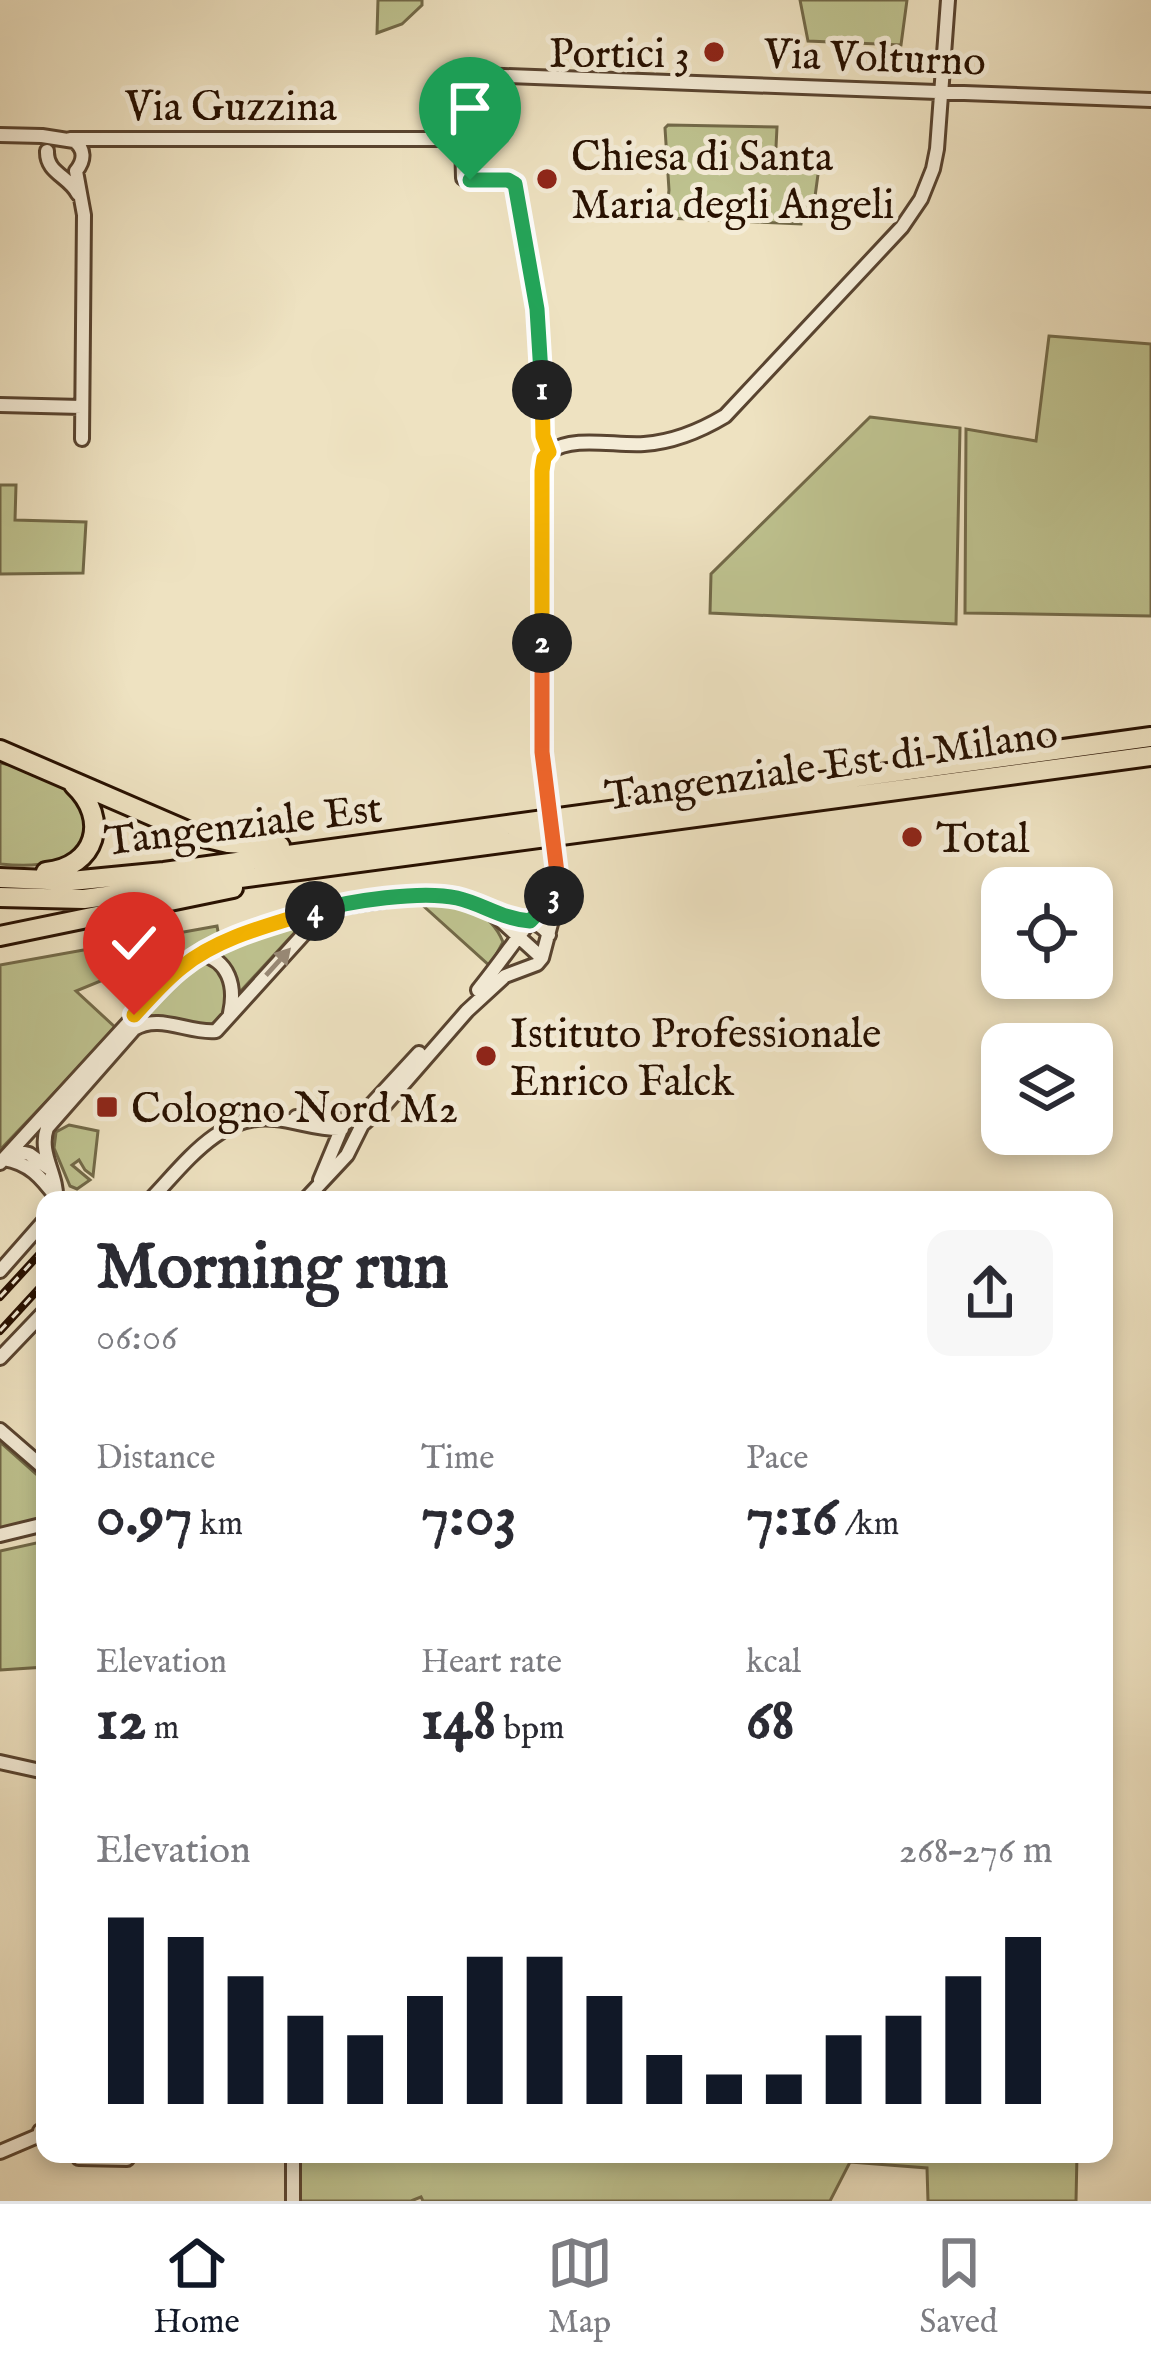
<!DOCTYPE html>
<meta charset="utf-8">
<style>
body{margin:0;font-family:"IM FELL English",serif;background:#f7f7f7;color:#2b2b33;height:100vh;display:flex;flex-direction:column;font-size:45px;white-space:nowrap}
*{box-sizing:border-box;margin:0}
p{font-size:39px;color:#7c7c81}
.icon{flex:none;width:66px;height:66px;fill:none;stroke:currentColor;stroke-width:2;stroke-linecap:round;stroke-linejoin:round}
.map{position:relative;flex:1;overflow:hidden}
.details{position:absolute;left:36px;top:1191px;width:1077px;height:972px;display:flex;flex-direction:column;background:#fff;border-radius:24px;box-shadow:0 6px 18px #0003}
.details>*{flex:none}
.controls{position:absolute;left:981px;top:867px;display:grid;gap:24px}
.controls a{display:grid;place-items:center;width:132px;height:132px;border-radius:24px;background:#fff;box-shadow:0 6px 18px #0003;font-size:60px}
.pin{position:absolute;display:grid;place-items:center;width:102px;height:102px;color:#fff;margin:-123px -51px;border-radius:50% 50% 50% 0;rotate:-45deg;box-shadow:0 0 12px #0007}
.pin .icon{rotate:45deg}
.km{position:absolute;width:60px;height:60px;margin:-30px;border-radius:50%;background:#222;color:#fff;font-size:33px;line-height:60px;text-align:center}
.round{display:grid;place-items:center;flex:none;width:126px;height:126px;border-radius:24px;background:#f7f7f7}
.summary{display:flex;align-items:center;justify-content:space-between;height:204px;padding:0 60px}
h1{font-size:66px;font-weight:700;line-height:90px}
.metrics{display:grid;grid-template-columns:repeat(3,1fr);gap:18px;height:204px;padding:12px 60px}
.metrics div{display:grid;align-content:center}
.metrics b{font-size:60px;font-weight:700}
.metrics small{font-size:33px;font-weight:400}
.metrics p{font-size:33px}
.chart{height:336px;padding:24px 60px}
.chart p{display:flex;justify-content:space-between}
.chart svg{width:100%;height:216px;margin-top:12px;stroke:#111827;stroke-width:6}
.tab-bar{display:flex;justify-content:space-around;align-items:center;height:168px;border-top:3px solid #e1e1e2;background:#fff;font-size:33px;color:#7c7c81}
.tab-bar a{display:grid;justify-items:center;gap:6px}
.tab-bar .on{color:#111827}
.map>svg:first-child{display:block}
.green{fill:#bec28f;stroke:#726948;stroke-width:3}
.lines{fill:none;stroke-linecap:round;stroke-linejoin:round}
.minor-casing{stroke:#594430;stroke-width:18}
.highway-casing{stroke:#271000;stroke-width:24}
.minor{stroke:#f4ecd7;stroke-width:12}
.highway{stroke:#eee2c1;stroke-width:18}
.rail-casing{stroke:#271000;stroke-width:8}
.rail{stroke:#f4ecd7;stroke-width:3;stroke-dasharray:9;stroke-linecap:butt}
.minor-bridge-casing{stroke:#594430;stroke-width:18;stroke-linecap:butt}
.minor-bridge{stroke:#f4ecd7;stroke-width:12}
.oneway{fill:#988976}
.split-1-casing{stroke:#fff;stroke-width:24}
.split-2-casing{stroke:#fff;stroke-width:24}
.split-3-casing{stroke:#fff;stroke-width:24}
.split-4-casing{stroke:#fff;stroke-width:24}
.split-5-casing{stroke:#fff;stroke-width:24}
.split-1{stroke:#22a559;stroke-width:15}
.split-2{stroke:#f5b400;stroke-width:15}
.split-3{stroke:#f0652b;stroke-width:15}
.split-4{stroke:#22a559;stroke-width:15}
.split-5{stroke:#f5b400;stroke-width:15}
.poi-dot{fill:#8f2418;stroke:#f4ecd7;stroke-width:4.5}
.labels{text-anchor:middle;stroke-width:10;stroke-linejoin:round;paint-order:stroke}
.poi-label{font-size:42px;fill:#271000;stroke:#f4ecd7;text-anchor:start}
.street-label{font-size:42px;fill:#271000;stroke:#f4ecd7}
</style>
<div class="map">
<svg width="1151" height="2201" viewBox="0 0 1151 2201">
<rect width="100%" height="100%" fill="#eee2c1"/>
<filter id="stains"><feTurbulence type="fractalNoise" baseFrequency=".00167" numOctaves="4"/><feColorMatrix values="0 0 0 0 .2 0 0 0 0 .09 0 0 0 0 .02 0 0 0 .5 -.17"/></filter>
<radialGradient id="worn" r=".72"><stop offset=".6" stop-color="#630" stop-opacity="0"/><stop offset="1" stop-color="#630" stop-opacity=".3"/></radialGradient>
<!-- green -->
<path class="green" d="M 378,0 L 422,0 L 422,5 L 402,24 L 377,33 Z
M 800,0 L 907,0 L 901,45 L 808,41 Z
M 668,125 L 777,127 L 775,167 L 819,167 L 812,219 L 802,217 L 801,224 L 666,218 L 669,190 L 665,128 Z
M 1049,336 L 1151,344 L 1151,616 L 965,613 L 966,429 L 1036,441 Z
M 870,417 L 960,428 L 956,624 L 710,613 L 711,574 Z
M 0,485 L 16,485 L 15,520 L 86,522 L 83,573 L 0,574 Z
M 0,763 C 20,766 55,779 72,791 C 82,799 85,813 85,825 C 83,868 32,867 0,864 Z
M 430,900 C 461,903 490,910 503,942 L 490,966 L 419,902 Z
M 307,919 L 238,994 L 227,963 L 214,950 Z
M 217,926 L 219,937 L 189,951 L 151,984 L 132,968 L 76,991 L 116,1028 L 0,1150 L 0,965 Z
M 200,962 L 213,963 C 214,964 225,978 225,979 C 233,997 223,1024 203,1027 C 188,1029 168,1022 153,1019 L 147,1014 L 164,990 Z
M 69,1125 L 98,1131 L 93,1176 L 85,1170 L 79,1160 L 72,1165 L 90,1180 L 77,1189 L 70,1186 L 54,1148 L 56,1132 Z
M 0,1442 L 45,1482 L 45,1518 L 0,1529 Z
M 45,1541 L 45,1667 L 0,1670 L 0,1551 Z
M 298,2154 L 1077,2154 L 1076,2201 L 928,2201 L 927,2168 L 850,2162 L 830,2201 L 423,2201 L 421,2197 L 411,2201 L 299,2201 Z"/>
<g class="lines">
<defs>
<path id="minor" d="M 0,135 L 42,136 L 74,141 C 85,149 85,160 76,171
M 462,138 L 463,178 L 512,181 L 517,189 L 537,309 L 543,436 L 549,452
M 70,139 L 459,139 L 464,135 L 464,84 L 478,75 L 1151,100
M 47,151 C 46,173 69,176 78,194
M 76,171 L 84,215 L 82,439
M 0,405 L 82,407
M 549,452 C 574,435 614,446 644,444 C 673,442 700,431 725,416 L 902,227 L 921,199 L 933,169 L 937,149 L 948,0
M 545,789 L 542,752 L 542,471 L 544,458 L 549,452
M 497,917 L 542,958
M 200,954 C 229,960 236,986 230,1013
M 478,990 C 496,968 511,946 528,924 C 536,913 548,906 554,894
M 296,1117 L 331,1121 L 347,1120
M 12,1150 L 29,1154 L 50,1169
M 4,1159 C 29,1163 41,1177 56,1197
M 0,1163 L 172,975 C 228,926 310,910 381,901 C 400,898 419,894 437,895 C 464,897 483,912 508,918 C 525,923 538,919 549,935
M 320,1180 L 343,1125 L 370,1106 L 419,1053
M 56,1200 C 58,1174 38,1154 47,1128 L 134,1029 C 159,1013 189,1034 216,1031 L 312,925 L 327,913
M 150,1200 C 184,1165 220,1112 275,1119 C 298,1121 318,1130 342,1129
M 305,1200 L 347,1155 L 362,1125 L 385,1105 L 467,1011 L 505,976 L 537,964 L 542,958 L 558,897 L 557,868
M 0,1271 L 45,1220
M 0,1358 L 45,1311
M 0,1430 L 45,1469
M 0,1535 L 45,1524
M 0,1762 L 45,1772
M 0,2152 L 40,2135 L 40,2131
M 78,2154 L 79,2158 L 127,2159
M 293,2201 L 293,2154"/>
<path id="highway" d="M 0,750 L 199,836 L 228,843 L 280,846
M 46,872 C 96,867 110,819 74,785
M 0,878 L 71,881 L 164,872 L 1151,737
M 0,897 L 84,899 L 1151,756
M 0,936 L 233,888"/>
</defs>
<!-- minor casing -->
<use href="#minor" class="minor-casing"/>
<!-- highway casing -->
<use href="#highway" class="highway-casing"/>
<!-- minor -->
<use href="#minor" class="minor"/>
<!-- highway -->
<use href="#highway" class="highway"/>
<defs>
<path id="rail" d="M 0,1297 L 45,1248
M 0,1331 L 45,1282"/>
</defs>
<!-- rail casing -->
<use href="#rail" class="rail-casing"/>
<!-- rail -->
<use href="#rail" class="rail"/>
<defs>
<path id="minor-bridge" d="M 545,789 L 557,868"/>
</defs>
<!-- minor-bridge casing -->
<use href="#minor-bridge" class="minor-bridge-casing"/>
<!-- minor-bridge -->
<use href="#minor-bridge" class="minor-bridge"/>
</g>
<!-- one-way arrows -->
<defs><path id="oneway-solid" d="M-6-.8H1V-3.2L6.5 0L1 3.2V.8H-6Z" transform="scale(3)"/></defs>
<use class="oneway" href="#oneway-solid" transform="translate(278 962) rotate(-48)"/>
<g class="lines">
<defs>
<path id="split-1" d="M 470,180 L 508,180 L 515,184 L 537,309 L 542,390"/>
<path id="split-2" d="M 542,390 L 543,436 L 549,452 L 544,458 L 542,471 L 542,643"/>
<path id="split-3" d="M 542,643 L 542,752 L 558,881 L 554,896"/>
<path id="split-4" d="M 315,911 C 350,901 421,890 457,898 C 483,904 502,919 530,921 L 554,896"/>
<path id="split-5" d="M 134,1015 C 149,999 164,981 182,967 C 219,937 270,925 315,911"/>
</defs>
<!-- split-1 casing -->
<use href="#split-1" class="split-1-casing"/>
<!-- split-2 casing -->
<use href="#split-2" class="split-2-casing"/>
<!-- split-3 casing -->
<use href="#split-3" class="split-3-casing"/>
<!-- split-4 casing -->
<use href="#split-4" class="split-4-casing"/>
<!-- split-5 casing -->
<use href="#split-5" class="split-5-casing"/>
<!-- split-1 -->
<use href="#split-1" class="split-1"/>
<!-- split-2 -->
<use href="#split-2" class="split-2"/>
<!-- split-3 -->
<use href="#split-3" class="split-3"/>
<!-- split-4 -->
<use href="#split-4" class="split-4"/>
<!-- split-5 -->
<use href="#split-5" class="split-5"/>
</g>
<!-- markers -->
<g class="poi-dot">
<circle cx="714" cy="52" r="12"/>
<circle cx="547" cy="179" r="12"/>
<circle cx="912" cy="837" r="12"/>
<circle cx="486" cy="1056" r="12"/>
<rect x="95" y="1095" width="24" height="24" rx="6"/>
</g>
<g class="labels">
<!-- poi labels -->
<g class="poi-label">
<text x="690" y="67" text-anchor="end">Portici 3</text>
<text x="571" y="170">Chiesa di Santa<tspan x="571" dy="48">Maria degli Angeli</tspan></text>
<text x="936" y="852">Total</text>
<text x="510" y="1047">Istituto Professionale<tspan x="510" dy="48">Enrico Falck</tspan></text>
<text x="131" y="1122">Cologno Nord M2</text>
</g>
<!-- street labels -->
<g class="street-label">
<text transform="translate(875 56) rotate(2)" y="15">Via Volturno</text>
<text x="231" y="120">Via Guzzina</text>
<text transform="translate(831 763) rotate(-8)" y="15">Tangenziale Est di Milano</text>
<text transform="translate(243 823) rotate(-7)" y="15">Tangenziale Est</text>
</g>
</g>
<rect width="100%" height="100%" filter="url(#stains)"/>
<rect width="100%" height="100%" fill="url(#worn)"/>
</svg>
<div class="controls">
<a><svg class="icon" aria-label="locate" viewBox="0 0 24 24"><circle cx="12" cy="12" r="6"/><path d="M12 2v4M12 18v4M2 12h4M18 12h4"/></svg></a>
<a><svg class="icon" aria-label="layers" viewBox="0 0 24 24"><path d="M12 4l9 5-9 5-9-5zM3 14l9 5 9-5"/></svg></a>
</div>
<div class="pin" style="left:470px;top:180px;background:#1e9e55"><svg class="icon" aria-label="arrive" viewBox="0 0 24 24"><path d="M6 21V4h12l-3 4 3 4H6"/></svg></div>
<div class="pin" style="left:134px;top:1015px;background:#d93025"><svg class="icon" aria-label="check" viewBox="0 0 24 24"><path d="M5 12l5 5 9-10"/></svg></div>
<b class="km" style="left:542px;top:390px">1</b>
<b class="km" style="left:542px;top:643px">2</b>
<b class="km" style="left:554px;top:896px">3</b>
<b class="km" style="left:315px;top:911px">4</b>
<section class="details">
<div class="summary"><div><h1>Morning run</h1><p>06:06</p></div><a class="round"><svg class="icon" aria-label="share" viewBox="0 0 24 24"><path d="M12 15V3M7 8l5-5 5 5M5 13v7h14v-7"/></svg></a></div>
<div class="metrics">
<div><p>Distance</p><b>0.97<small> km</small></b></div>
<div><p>Time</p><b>7:03</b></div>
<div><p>Pace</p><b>7:16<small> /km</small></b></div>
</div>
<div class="metrics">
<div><p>Elevation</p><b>12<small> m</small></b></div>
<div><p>Heart rate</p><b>148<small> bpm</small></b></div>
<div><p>kcal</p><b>68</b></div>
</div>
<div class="chart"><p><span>Elevation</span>268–276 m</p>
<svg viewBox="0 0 160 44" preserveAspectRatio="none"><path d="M5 44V6M15 44V10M25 44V18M35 44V26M45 44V30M55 44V22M65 44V14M75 44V14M85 44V22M95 44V34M105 44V38M115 44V38M125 44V30M135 44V26M145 44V18M155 44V10"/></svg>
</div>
</section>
</div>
<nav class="tab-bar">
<a class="on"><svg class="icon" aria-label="home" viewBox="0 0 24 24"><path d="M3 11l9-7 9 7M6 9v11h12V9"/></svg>Home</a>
<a><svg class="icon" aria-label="map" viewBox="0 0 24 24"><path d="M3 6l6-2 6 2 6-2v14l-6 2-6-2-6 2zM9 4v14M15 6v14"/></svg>Map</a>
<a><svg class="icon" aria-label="saved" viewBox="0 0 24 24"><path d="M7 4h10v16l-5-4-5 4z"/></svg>Saved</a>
</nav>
